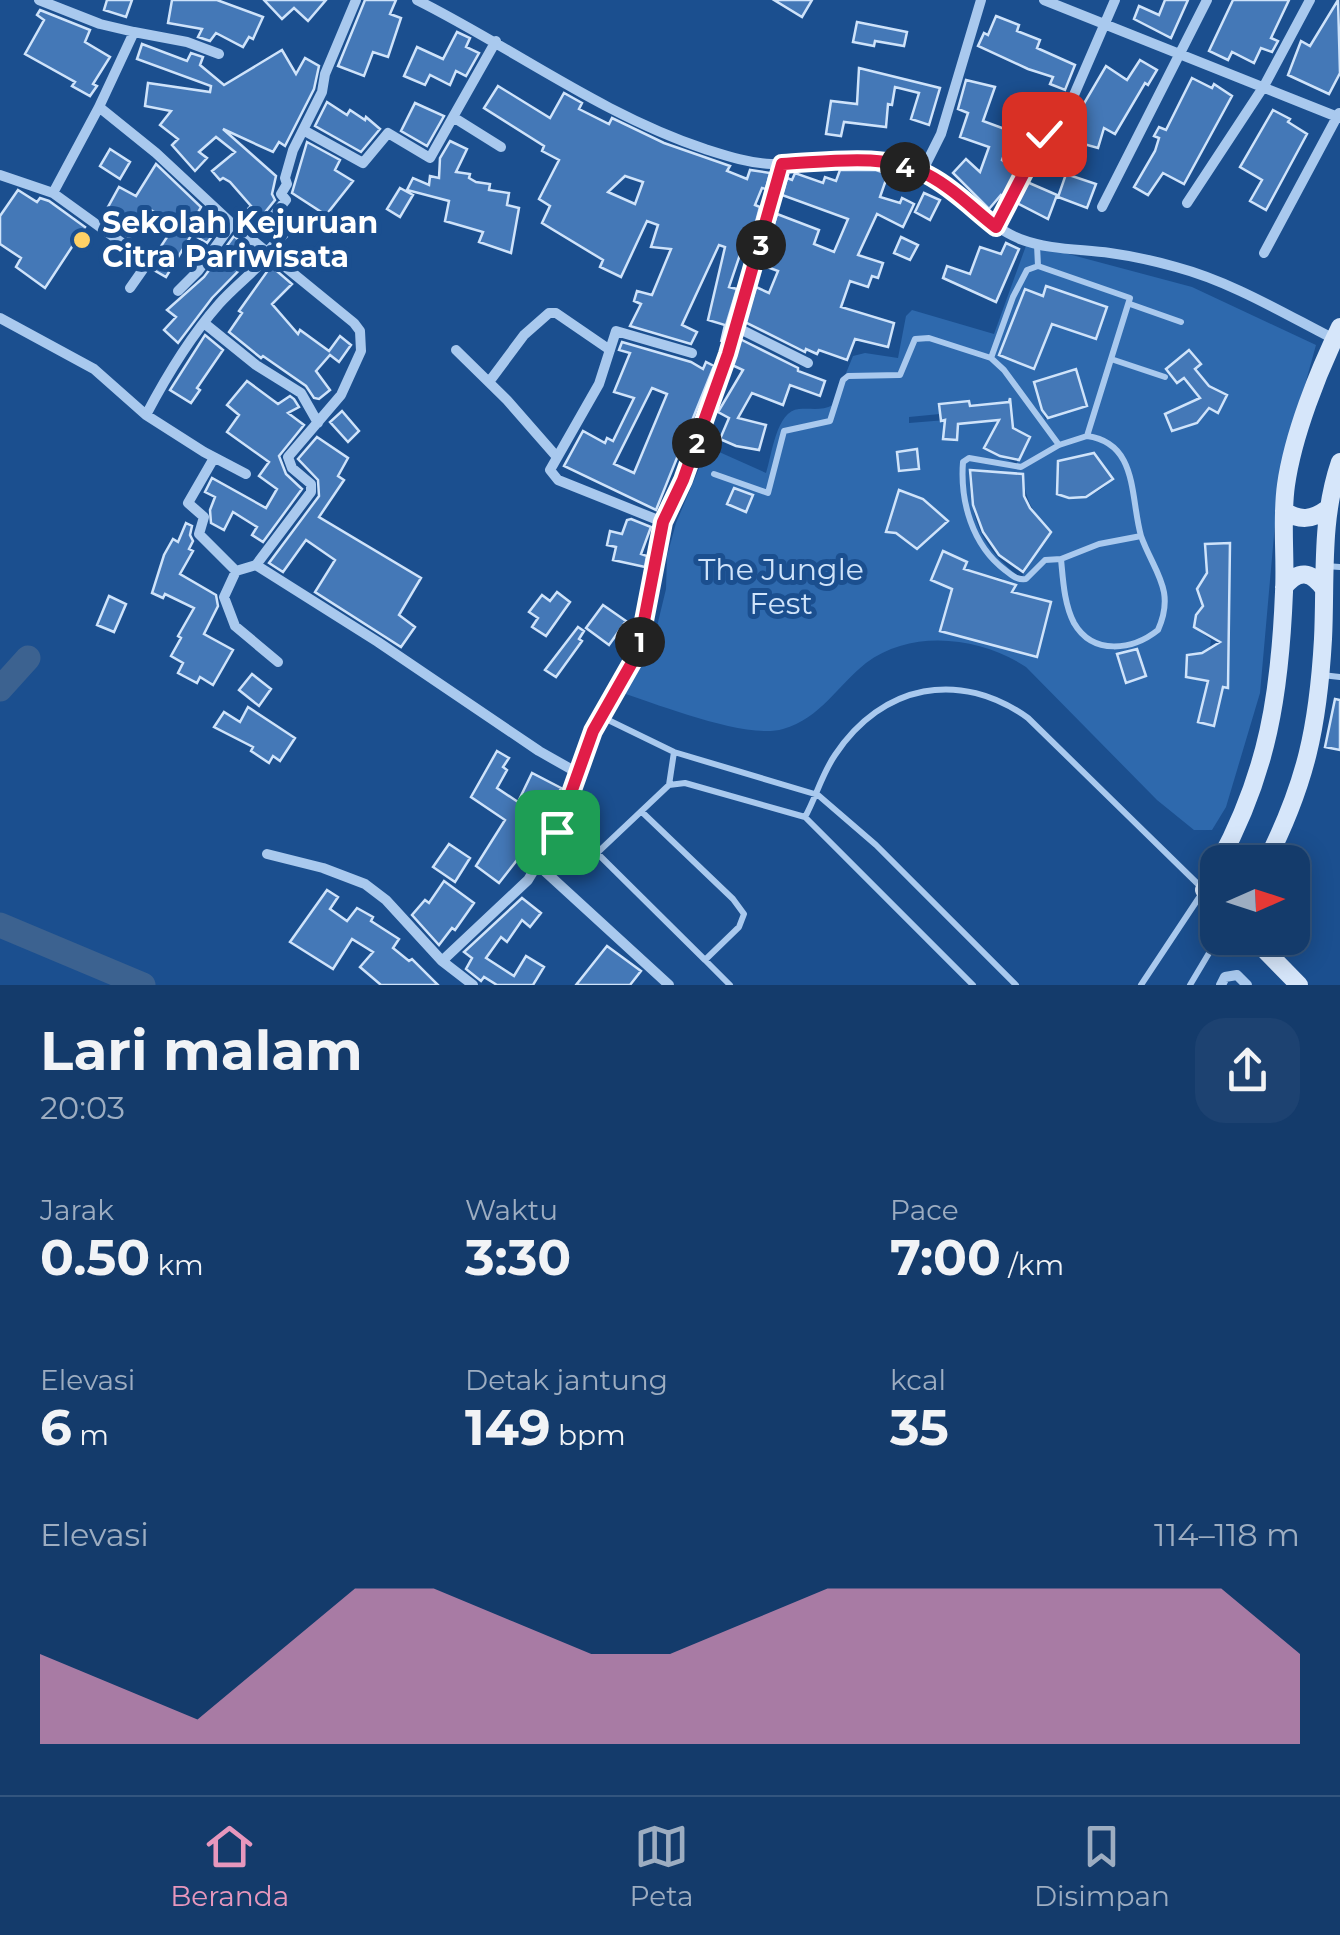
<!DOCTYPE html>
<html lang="id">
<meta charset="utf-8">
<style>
body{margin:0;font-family:Montserrat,sans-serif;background:#1d4271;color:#f1f3f6;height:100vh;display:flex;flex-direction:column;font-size:38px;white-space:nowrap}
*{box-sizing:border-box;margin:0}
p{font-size:32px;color:#9dadc1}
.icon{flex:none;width:55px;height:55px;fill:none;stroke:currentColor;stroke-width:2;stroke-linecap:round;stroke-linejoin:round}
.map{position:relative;height:985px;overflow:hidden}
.panel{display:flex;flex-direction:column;background:#143b6b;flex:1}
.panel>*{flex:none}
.needle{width:65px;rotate:87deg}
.buttons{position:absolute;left:1200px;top:845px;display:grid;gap:20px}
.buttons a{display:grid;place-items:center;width:110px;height:110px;border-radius:20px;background:#143b6b;box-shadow:0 5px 25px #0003,0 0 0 2px #33557e;font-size:50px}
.pin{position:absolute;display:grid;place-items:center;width:85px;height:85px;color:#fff;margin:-42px;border-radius:20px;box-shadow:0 5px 15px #0006}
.km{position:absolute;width:50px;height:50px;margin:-25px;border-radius:50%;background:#222;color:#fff;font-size:28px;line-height:50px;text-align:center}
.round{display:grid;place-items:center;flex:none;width:105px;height:105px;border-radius:30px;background:#1d4271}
.overview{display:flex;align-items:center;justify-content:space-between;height:170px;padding:0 40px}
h1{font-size:55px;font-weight:700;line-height:75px}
.figures{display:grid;grid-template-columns:repeat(3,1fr);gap:15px;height:170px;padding:10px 40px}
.figures div{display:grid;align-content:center}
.figures b{font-size:50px;font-weight:700}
.figures small{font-size:28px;font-weight:400}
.figures p{font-size:28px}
.chart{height:280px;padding:20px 40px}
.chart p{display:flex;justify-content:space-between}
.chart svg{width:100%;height:180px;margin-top:10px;fill:#e797bd;opacity:.7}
.menu{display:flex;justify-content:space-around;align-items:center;height:140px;border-top:2px solid #33557e;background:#143b6b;font-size:28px;color:#9dadc1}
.menu a{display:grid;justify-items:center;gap:5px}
.menu .selected{color:#e797bd}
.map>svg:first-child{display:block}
.green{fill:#2e69ad;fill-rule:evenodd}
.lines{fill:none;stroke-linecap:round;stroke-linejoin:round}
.river{stroke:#3c6290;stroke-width:25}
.building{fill:#4478b7;stroke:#cfe3fa;stroke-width:2.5;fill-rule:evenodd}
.lane{stroke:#a9c9ee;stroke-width:6}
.street{stroke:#a9c9ee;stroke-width:10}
.secondary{stroke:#d6e6fa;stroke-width:18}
.route-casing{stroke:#fff;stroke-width:20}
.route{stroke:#e11d48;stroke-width:12}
.poi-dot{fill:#ffd166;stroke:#1b4f8f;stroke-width:4}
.labels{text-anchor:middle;stroke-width:10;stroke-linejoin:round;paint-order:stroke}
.poi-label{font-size:30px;font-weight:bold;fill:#fff;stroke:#1b4f8f;text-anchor:start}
.park-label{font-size:30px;fill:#cfe3fa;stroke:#1b4f8f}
</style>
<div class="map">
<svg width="1340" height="985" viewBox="0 0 1340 985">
<rect width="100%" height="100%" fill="#1b4f8f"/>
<!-- green -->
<path class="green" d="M 1027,243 L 1192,287 L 1316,345 L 1279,479 L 1260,693 L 1226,807 L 1212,830 L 1194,830 L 1157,800 L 1026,667 C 981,637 912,628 866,663 C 837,686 821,718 783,729 C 746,740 658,704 619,692 L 624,682 L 645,663 L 653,643 L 666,589 L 667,556 L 676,523 L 708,447 L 766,473 C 772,455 776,411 799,409 C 812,408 822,411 833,405 L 853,356 L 865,353 L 898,358 L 906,316 L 912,310 L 994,334 ZM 1047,286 L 1107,308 L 1096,339 L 1052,324 L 1034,369 L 999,354 L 1025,290 L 1043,296 ZM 1076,369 L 1087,406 L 1045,419 L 1034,382 ZM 969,401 L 971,418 L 909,423 L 909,417 L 940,414 L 940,404 ZM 1009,426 L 1030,437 L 1016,464 L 985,448 ZM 1094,453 L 1112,479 C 1098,496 1079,501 1057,494 L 1059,461 ZM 969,471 L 1023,474 C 1025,501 1033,512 1051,532 L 1021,578 C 980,547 971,520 969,471 ZM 900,490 L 923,499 L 948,520 L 918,549 L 896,533 L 886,531 ZM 1230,543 L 1230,544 L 1227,688 L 1186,677 L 1210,646 L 1211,640 L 1194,627 L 1196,615 L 1202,608 L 1197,589 L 1207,572 L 1205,544 ZM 943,552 L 967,562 L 954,590 L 931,580 ZM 969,570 L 1003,579 L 1001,589 L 1051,602 L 941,631 L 949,597 L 960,600 Z"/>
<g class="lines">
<!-- river -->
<path class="river" d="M 0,689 L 28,658
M 0,925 L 143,985"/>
</g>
<!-- building -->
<path class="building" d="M 107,0 L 132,0 L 126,17 L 104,10 Z
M 172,0 L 217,0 L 263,17 L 253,39 L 249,37 L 243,47 L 216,33 L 210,41 L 198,37 L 202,29 L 168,23 Z
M 264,0 L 326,0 L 308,21 L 294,8 L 282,19 Z
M 365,0 L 396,0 L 390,14 L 401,18 L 388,57 L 373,52 L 364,76 L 338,66 Z
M 774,0 L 812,0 L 802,17 Z
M 1165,0 L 1188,0 L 1171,38 L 1134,19 L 1139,6 L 1159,15 Z
M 1233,0 L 1289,0 L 1271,38 L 1278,41 L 1272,52 L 1261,48 L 1254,63 L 1232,52 L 1228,60 L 1209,51 Z
M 1338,0 L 1340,73 L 1329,94 L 1288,75 L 1301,41 L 1310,46 Z
M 40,10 L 90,30 L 85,42 L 110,57 L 93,84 L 97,86 L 90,96 L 72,86 L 75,82 L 25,54 L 44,20 L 37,15 Z
M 996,16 L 1019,25 L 1017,31 L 1040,40 L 1037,48 L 1075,65 L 1065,90 L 1050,84 L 1053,77 L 1028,69 L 978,46 L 984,33 L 988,35 Z
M 857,22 L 907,32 L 904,46 L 875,41 L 874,46 L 853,42 Z
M 457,32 L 470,38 L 466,47 L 479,53 L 466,76 L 456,71 L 450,85 L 430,75 L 425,85 L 404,76 L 417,47 L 443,59 Z
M 142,44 L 187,61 L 191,53 L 203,57 L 200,65 L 224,85 L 282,50 L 296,74 L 305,58 L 319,66 L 314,89 L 285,146 L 279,142 L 273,152 L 223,129 L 276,176 L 272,194 L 275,200 L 263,215 L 264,226 L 257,232 L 239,218 L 251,206 L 230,182 L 223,178 L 220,180 L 212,171 L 235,152 L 216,137 L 199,152 L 207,158 L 195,171 L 172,145 L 178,139 L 160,125 L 171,111 L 145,106 L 148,83 L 210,92 L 211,86 L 137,59 Z
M 1140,60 L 1157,70 L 1148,85 L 1145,83 L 1115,134 L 1104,128 L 1098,148 L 1073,141 L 1068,161 L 1045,155 L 1050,138 L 1067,116 L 1075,119 L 1106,66 L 1127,80 Z
M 859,68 L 940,88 L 929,125 L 911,119 L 919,93 L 895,87 L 892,105 L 888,104 L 886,127 L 844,122 L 841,136 L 826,134 L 831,101 L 857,104 Z
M 1192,78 L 1212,88 L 1214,84 L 1232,96 L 1184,184 L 1163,173 L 1148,195 L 1134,187 L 1155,151 L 1159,138 L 1154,136 L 1159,127 L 1166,130 Z
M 966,80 L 995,87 L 983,121 L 1013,132 L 1002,160 L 1017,171 L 1004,197 L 1001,195 L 989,209 L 953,173 L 966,159 L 980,172 L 989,147 L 960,137 L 968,113 L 958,109 Z
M 498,86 L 550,118 L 564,93 L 582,103 L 579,109 L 609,124 L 612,118 L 664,143 L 730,166 L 727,171 L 747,179 L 750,170 L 770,173 L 766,189 L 762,188 L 755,205 L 760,207 L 753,233 L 748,231 L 729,287 L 737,289 L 721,342 L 725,325 L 708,320 L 725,247 L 719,245 L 682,325 L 697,332 L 691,344 L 630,326 L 641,304 L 634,301 L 637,291 L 652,295 L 671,249 L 651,247 L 658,225 L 647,221 L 621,277 L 600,267 L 603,260 L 542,223 L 550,206 L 539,199 L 559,160 L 542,151 L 544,146 L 484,108 ZM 625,176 L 643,182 L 635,204 L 608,192 Z
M 327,102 L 347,115 L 350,110 L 365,120 L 366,117 L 380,129 L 361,152 L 315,126 Z
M 415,103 L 444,116 L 427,146 L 401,131 Z
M 1273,110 L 1290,119 L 1288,122 L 1307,134 L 1266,210 L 1250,201 L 1262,180 L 1240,167 Z
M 450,141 L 467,149 L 456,172 L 470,174 L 469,178 L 476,182 L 490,184 L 489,190 L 509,193 L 507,205 L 519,208 L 511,253 L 479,242 L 483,232 L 445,221 L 449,201 L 407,190 L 413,178 L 429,185 L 430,176 L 439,178 L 440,158 Z
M 307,142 L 340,160 L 335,170 L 353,181 L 326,215 L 292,193 Z
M 110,149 L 130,162 L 120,179 L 100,166 Z
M 156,164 L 201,207 L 196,216 L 217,229 L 207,243 L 192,234 L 166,277 L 152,269 L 152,260 L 175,225 L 149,209 L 130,238 L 102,218 L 119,187 L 136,196 Z
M 840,170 L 876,170 L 888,174 L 880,197 L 900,203 L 902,198 L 914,204 L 903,227 L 877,214 L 858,255 L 883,263 L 878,278 L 872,276 L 868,287 L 850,281 L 841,307 L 894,323 L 888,347 L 855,339 L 847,360 L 819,350 L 817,354 L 806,349 L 805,352 L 745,322 L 756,287 L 769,293 L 778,271 L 767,267 L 776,241 L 769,239 L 777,214 L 819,230 L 814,244 L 834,252 L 848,219 L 782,195 L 787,178 L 792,180 L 795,173 L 823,183 L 825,177 L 836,181 Z
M 1066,174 L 1096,184 L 1087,208 L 1058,197 Z
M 1027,182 L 1057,195 L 1048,219 L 1017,203 Z
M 400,188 L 413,195 L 400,217 L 387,209 Z
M 18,190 L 37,202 L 40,198 L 49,201 L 85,227 L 45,288 L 16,267 L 21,258 L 0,244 L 0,216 Z
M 924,193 L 940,200 L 930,220 L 915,212 Z
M 234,236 L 255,254 L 212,298 L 178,343 L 164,330 L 176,317 L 167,310 L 204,277 Z
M 901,237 L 918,245 L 910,260 L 894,253 Z
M 1006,243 L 1019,249 L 996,302 L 943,278 L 947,266 L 970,274 L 980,247 L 1001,254 Z
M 271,266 L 292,284 L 272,304 L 298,334 L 300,330 L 329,351 L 340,336 L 351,345 L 339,362 L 330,355 L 316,371 L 330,390 L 319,399 L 314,398 L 306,386 L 263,356 L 261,358 L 229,332 L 242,313 L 239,311 Z
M 1046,286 L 1107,307 L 1096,339 L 1052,324 L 1034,369 L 999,355 L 1025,289 L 1043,296 Z
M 205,335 L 223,350 L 197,388 L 200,390 L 191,403 L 170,390 Z
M 740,339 L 798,368 L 798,371 L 825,381 L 820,396 L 790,385 L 783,405 L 752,393 L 738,418 L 766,425 L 759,450 L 736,446 L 720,439 L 729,418 L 718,412 L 743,370 L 732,365 Z
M 622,342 L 691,362 L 703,369 L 706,362 L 714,366 L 656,510 L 564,466 L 583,431 L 605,443 L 607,438 L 613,441 L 634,398 L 614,392 L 630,353 L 619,350 ZM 652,388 L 667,394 L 634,473 L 614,464 Z
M 1189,350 L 1201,364 L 1195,369 L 1209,386 L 1227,395 L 1218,413 L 1209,408 L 1197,423 L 1172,431 L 1165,414 L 1200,398 L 1184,378 L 1177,383 L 1166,369 Z
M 1076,369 L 1087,406 L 1048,418 L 1042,410 L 1034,382 Z
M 247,381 L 278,404 L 290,396 L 294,399 L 299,407 L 288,413 L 304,425 L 279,456 L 286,474 L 302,489 L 263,542 L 252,535 L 257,527 L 233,512 L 224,530 L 211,523 L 210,510 L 215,497 L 205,492 L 212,478 L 266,508 L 277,489 L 259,476 L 269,462 L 227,432 L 239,415 L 227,405 Z
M 1010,398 L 1013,428 L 1030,437 L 1019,460 L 1000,456 L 984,448 L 999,420 L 958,424 L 957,440 L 943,439 L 945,420 L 941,421 L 939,404 L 969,401 L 970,406 L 1009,402 Z
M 342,411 L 359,431 L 348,442 L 330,422 Z
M 317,437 L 348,458 L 338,476 L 344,480 L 319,517 L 421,578 L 399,615 L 415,627 L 401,647 L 315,592 L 335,560 L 306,540 L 283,572 L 269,563 L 319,496 L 318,480 L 298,459 Z
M 917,449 L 919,469 L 899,471 L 897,452 Z
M 1094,453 L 1113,479 L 1086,497 L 1069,498 L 1057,494 L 1058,461 Z
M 970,470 L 1023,474 L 1024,496 L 1030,508 L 1051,532 L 1023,572 L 999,555 L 983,532 L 973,505 Z
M 734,488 L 753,495 L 746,512 L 727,504 Z
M 899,490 L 923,499 L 948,521 L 917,549 L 896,533 L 886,532 Z
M 631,519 L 651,527 L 641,554 L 647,556 L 645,567 L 613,560 L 616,547 L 607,545 L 610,531 L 622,534 L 627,520 Z
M 186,523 L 192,526 L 190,535 L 193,541 L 189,549 L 193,551 L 180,574 L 216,595 L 218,606 L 204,634 L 233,650 L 213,685 L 200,677 L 197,683 L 178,673 L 183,663 L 171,656 L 181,638 L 178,636 L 194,608 L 165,594 L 163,598 L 152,593 L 164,555 L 173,539 L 178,542 Z
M 1230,543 L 1228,688 L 1223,687 L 1214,726 L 1198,722 L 1208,681 L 1186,677 L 1187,655 L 1202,653 L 1220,642 L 1194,627 L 1196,615 L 1203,606 L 1197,589 L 1207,573 L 1205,544 Z
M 943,551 L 967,562 L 964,569 L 1016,585 L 1012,592 L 1051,602 L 1037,657 L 940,631 L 952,589 L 931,580 Z
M 557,592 L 570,602 L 546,636 L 532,627 L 538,618 L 529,612 L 542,595 L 550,601 Z
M 109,596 L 126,604 L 114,632 L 97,625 Z
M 603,605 L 626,621 L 609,645 L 586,628 Z
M 578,627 L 584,631 L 579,639 L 582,641 L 556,677 L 545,670 Z
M 1137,649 L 1146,676 L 1126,683 L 1117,654 Z
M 252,674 L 271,689 L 259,706 L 239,690 Z
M 1335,699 L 1340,700 L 1340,750 L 1325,747 Z
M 248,707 L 295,738 L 280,761 L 273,756 L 269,763 L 251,751 L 253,747 L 214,727 L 224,712 L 240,722 Z
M 497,751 L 509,758 L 503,767 L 507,770 L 497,788 L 518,802 L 532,773 L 561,788 L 549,813 L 543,809 L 517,860 L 499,883 L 476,866 L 505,820 L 471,797 Z
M 449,844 L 470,858 L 455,882 L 433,867 Z
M 444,881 L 474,903 L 455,930 L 452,928 L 439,945 L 412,915 L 425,900 L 429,903 Z
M 327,890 L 338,897 L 330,909 L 347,921 L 357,908 L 373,917 L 371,921 L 399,939 L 393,948 L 409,961 L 412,959 L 438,985 L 381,985 L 360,967 L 373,952 L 352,939 L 333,969 L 290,942 Z
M 522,898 L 541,913 L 530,927 L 522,920 L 507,942 L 501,937 L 486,958 L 514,976 L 526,956 L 544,967 L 533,985 L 497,985 L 484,977 L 481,981 L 466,969 L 472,958 L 464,952 Z
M 607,946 L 641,971 L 630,985 L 576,985 Z"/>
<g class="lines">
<!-- lane -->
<path class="lane" d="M 997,226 L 1044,134 L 1074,95
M 1037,245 L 1038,266 L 1130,298 L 1087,436
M 1038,266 L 1027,270 L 1013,297 L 991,358 L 1004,370 L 1059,445
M 1130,304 L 1181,322
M 1111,359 L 1165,377
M 1087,436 C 1138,443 1130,496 1141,536 L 1099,544 L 1061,559 L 1045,560 L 1026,579 C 1016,580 1013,576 1005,570 C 972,545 960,501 963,462 L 969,458 L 1021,467 L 1059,445 Z
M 714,474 L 768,493 L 784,431 L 830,421 L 843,380 L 848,376 L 900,375 L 915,339 L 929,338 L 991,358
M 1061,559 C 1063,579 1064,604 1074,623 C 1093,656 1133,650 1158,630 C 1176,590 1154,572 1141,536
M 1325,566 L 1340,567
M 1322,675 L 1340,677
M 602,717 L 674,752 L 818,795 L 876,845 L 1016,985
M 669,785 L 674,752
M 642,812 L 733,899 L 744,914 L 739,927 L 705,960 L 730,985
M 805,817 C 816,797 822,774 835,755 C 882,684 960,669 1028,718 L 1204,890 L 1141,985
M 597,853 L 705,960
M 578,871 L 669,785 L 685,783 L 805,817 L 973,985
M 1190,985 L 1218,938"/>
<!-- street -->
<path class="street" d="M 39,0 L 100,24 L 134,32 L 99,107 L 53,193
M 417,0 C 513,48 602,115 705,149 C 727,156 748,163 771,164 C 818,165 868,153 914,168 C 955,182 980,223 1020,239 C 1049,250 1080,249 1110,253 C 1132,256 1155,261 1176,267 C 1232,282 1283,313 1334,339
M 1044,0 L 1340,118
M 134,32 L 187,42 L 219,54
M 496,41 L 453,117 L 501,147
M 1074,95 L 1115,0
M 99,107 L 156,153 L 229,221 L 229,228 L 198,271 L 178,291
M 305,131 L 363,163 L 388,133 L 430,158 L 453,117
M 922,172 L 941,134 L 981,0
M 0,175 L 53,193 L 143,258 L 144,268 L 130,288
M 1187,203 L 1264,86 L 1310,0
M 1102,207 L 1207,0
M 229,221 L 354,323 L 360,331 L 361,351 L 341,395 L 288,457 L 292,468 L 311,484 L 311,492 L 256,565 L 236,571 L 224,597 L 235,626 L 278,662
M 1264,253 L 1339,113
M 272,254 L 268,251 L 285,233 L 270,220 L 286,200 L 281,194 L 287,184 L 285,178 L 293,150 L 322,92 L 325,74 L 356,0
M 0,318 L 94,369 L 146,415 L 204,452 L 246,474
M 204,323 L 256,365 L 301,393 L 318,423
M 736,327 L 808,363
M 456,350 L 507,400 L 556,456
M 489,382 L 524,335 L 549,313 L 556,313 L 610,350
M 146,415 C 167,375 189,338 219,304 C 234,287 253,273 269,255
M 214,458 L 188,503 L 204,517 L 199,534 L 236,571
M 663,522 L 558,480 L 550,470 L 599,384 L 616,331 L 692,353
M 256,565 L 378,642 L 539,751 L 576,772
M 267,854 L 323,868 L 365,884 L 386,900 L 442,961 L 473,985
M 538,865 L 669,985
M 442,961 L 528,880 L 557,832 L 593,731 L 634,662 L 663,522 L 683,480 L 727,354 L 782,164
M 1221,985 L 1225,977 L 1237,975 L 1247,985"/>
<!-- secondary -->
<path class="secondary" d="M 1284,511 C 1300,521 1312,520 1327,509
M 1284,587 C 1299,569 1311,571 1324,589
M 1219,862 C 1268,772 1280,693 1284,592 C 1286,556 1281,520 1286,485 C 1293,435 1318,372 1340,327
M 1266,862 C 1306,783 1318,727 1323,639 C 1326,579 1320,520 1340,462
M 1218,865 L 1204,890 L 1218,902
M 1253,938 L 1299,985"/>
</g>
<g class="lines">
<defs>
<path id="route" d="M 557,832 L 593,731 L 638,652 L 663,522 L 683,480 L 728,354 L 782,164 C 828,162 886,152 928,175 C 953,188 974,210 996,227 L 1044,134"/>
</defs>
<!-- route casing -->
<use href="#route" class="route-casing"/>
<!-- route -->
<use href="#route" class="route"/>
</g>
<!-- markers -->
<circle class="poi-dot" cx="82" cy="240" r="10"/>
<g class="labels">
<!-- poi labels -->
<g class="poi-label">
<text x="102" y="233">Sekolah Kejuruan<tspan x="102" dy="34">Citra Pariwisata</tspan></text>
</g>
<!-- park labels -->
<g class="park-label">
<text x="781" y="580">The Jungle<tspan x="781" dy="34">Fest</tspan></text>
</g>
</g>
</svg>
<div class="buttons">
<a><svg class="needle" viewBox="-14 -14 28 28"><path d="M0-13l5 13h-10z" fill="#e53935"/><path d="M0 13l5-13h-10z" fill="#9dadc1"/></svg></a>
</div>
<div class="pin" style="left:557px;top:832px;background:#1e9e55"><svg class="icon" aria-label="arrive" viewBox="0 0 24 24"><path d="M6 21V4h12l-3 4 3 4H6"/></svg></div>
<div class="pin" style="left:1044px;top:134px;background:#d93025"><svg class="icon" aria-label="check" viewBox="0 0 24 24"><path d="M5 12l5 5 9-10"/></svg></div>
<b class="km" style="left:640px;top:642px">1</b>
<b class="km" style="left:697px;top:443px">2</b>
<b class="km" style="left:761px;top:245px">3</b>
<b class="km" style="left:905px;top:167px">4</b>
</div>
<section class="panel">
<div class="overview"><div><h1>Lari malam</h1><p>20:03</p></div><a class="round"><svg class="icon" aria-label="share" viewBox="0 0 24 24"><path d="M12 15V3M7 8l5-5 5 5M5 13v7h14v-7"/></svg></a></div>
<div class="figures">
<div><p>Jarak</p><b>0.50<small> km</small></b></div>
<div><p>Waktu</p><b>3:30</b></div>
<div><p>Pace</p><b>7:00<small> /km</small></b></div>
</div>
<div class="figures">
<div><p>Elevasi</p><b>6<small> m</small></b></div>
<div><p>Detak jantung</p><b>149<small> bpm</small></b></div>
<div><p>kcal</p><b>35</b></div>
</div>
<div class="chart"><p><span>Elevasi</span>114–118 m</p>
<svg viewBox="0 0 160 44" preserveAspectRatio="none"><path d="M0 44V22L10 30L20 38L30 22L40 6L50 6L60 14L70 22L80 22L90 14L100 6L110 6L120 6L130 6L140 6L150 6L160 22V44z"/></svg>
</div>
</section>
<nav class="menu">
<a class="selected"><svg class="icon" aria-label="home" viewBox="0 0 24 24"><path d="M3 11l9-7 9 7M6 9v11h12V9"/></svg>Beranda</a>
<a><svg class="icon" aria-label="map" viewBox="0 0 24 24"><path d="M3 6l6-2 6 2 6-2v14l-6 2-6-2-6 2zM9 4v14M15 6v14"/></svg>Peta</a>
<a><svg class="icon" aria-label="saved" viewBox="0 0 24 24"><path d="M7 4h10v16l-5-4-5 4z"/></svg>Disimpan</a>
</nav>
